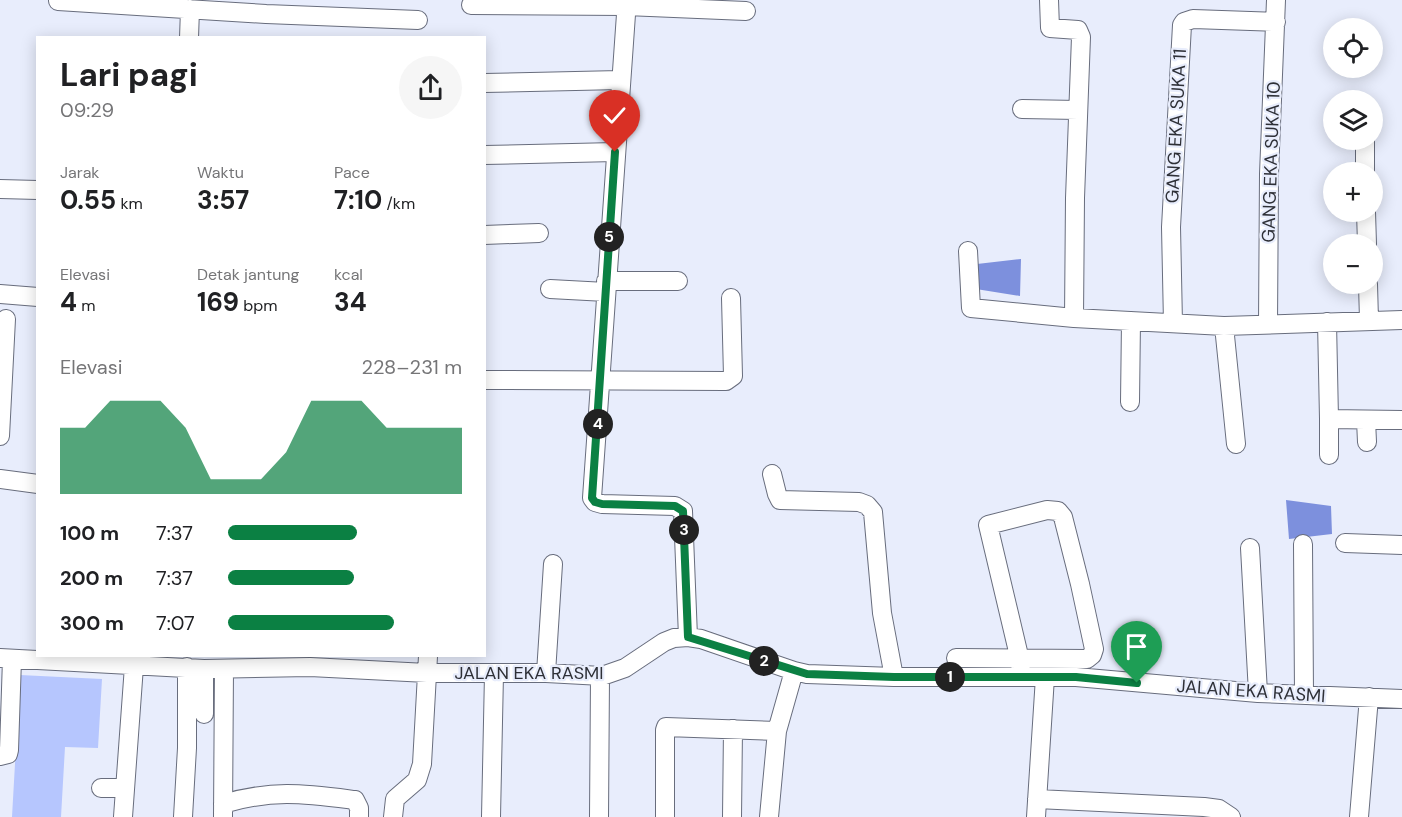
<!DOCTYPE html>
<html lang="id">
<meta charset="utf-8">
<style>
body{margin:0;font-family:"DM Sans",sans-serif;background:#f6f6f6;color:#202124;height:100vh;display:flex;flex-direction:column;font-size:22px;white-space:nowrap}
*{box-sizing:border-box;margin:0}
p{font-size:20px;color:#757577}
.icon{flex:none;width:33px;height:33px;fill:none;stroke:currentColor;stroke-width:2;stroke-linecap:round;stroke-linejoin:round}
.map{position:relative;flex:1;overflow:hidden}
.side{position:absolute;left:36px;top:36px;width:450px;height:621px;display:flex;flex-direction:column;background:#fff;border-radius:0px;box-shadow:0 3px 15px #0003}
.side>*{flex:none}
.fabs{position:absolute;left:1323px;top:18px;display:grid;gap:12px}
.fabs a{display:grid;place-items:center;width:60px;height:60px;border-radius:50%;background:#fff;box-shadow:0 3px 15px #0003;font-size:30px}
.pin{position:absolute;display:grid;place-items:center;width:51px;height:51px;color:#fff;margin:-62px -26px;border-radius:50% 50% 50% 0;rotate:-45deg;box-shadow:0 0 6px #0007}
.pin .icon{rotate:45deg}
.km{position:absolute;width:30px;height:30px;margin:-15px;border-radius:50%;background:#222;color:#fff;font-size:16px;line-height:30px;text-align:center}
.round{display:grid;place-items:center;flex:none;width:63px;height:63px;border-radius:32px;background:#f6f6f6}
.overview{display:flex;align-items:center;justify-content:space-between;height:102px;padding:0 24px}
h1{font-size:33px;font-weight:700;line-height:45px}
.stats{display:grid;grid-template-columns:repeat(3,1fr);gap:9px;height:102px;padding:6px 24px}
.stats div{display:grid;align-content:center}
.stats b{font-size:26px;font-weight:700}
.stats small{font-size:16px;font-weight:400}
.stats p{font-size:16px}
.chart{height:168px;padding:12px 24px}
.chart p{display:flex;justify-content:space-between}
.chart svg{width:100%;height:108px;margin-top:6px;fill:#0b8043;opacity:.7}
ul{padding:0 24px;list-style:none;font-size:20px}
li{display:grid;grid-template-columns:96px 72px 1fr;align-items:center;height:45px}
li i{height:15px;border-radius:8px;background:#0b8043}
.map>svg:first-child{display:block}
.green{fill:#b6c6fe}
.water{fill:#7d90dd}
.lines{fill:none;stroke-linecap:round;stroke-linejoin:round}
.minor-casing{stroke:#686d7d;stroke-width:20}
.minor{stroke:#fff;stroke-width:18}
.route-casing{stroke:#fff;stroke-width:12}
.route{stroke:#0b8043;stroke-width:8}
.labels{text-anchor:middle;stroke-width:4.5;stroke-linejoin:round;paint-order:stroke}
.street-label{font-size:18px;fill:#2e3037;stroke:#e8edfc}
</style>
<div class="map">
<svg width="1402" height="817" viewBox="0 0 1402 817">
<rect width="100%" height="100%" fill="#e8edfc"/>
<!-- green -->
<path class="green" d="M 20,675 L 102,679 L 98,748 L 65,747 L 61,817 L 12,817 Z"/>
<!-- water -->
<path class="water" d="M 1021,259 L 1020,296 L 976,289 L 977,264 Z
M 1286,500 L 1331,506 L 1332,534 L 1289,539 Z"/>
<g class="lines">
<defs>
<path id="minor" d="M 627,0 L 592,498 L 595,502 L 602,504 L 675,506 L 683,511 L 688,637
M 1049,0 L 1050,28 L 1078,30 L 1081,37 L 1075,198 L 1074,318
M 58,1 L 266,14 L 418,20
M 471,5 L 626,6 L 746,11
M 189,38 L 190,9
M 484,83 L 620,80
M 1022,109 L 1078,110
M 1365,140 L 1365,172
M 484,155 L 615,152
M 0,189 L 38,190
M 1366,212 L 1367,244
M 484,235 L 539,233
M 968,251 L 971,308 L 1074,318 L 1224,326 L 1402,320
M 606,281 L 678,281
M 1368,284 L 1369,320
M 550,289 L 606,292
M 0,294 L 38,297
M 1327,322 L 1329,419 L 1402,420
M 1173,323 L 1171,227 L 1182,25 L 1184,22 L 1193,19 L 1276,22
M 1268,324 L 1269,174 L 1276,0
M 1224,326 L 1236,444
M 484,380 L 726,381 L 733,376 L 731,298
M 1130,402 L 1131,321
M 1329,419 L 1329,455
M 1366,420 L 1367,442
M 0,436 L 6,319
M 772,474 L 777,494 L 780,500 L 859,502 L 867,505 L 873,512 L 882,613 L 894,677
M 0,479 L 38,484
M 1345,543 L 1402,545
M 1303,544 L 1304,695
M 1250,548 L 1258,693
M 0,658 L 204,669 L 310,667 L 427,673 L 546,673 L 602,676 L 625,668 L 664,642 L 674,638 L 688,637 L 701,639 L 794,671 L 807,674 L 894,677 L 1076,677 L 1258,693 L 1402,699
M 956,658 L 1087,659 L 1092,655 L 1094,649 L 1080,584 L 1063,517 L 1058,511 L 1047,510 L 988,525 L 1020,660 L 1021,676
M 204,669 L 204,714
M 546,673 L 553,564
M 0,756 L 8,754 L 9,750 L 12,659
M 101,788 L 125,788
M 1037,799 L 1204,807 L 1219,809 L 1231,817
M 223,804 C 272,789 306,794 355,800 L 359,808 L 359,817
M 123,817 L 134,666
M 183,817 L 187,748 L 187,667
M 223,817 L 224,669
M 393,817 L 395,799 L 417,780 L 422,764 L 428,656
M 491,817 L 494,674
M 599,817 L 600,676
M 665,817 L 665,730 L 666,727 L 777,731
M 732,817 L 733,729
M 769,817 L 777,731 L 794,671
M 1036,817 L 1045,677
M 1359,817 L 1369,697"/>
</defs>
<!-- minor casing -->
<use href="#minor" class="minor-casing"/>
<!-- minor -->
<use href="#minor" class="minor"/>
</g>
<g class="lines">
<defs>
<path id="route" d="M 615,152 L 592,498 L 595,502 L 602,504 L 675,506 L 683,511 L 688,637 L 807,674 L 894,677 L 1076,677 L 1137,683"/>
</defs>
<!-- route casing -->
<use href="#route" class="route-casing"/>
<!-- route -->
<use href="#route" class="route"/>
</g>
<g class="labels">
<!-- street labels -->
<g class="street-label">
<text transform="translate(1176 126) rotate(-87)" y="6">GANG EKA SUKA 11</text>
<text transform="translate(1271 162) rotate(-88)" y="6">GANG EKA SUKA 10</text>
<text x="529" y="679">JALAN EKA RASMI</text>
<text transform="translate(1251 691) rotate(4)" y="6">JALAN EKA RASMI</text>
</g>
</g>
</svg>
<div class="fabs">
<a><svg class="icon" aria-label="locate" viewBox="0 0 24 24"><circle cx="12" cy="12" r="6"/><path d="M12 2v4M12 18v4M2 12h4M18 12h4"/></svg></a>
<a><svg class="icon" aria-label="layers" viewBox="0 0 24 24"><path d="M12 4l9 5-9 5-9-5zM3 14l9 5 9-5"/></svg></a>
<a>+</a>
<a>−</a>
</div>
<div class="pin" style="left:1137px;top:683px;background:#1e9e55"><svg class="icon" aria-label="arrive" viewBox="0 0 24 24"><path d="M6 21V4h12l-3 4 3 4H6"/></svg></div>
<div class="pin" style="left:615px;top:152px;background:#d93025"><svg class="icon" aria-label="check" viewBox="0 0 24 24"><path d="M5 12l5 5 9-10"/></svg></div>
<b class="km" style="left:950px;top:677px">1</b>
<b class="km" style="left:764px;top:661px">2</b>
<b class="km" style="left:684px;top:530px">3</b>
<b class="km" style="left:598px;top:424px">4</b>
<b class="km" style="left:609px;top:237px">5</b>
<section class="side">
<div class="overview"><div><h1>Lari pagi</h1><p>09:29</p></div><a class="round"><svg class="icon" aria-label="share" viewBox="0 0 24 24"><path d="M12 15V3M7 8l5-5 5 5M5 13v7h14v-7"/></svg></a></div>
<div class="stats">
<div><p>Jarak</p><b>0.55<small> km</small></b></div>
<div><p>Waktu</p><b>3:57</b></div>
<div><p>Pace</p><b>7:10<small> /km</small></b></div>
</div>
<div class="stats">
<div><p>Elevasi</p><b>4<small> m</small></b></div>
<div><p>Detak jantung</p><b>169<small> bpm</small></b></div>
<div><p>kcal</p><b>34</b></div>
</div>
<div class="chart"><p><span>Elevasi</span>228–231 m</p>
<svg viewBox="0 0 160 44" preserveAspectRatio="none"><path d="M0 44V17L10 17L20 6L30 6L40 6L50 17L60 38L70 38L80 38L90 27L100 6L110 6L120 6L130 17L140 17L150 17L160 17V44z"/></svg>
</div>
<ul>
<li><b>100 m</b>7:37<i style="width:55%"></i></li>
<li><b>200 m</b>7:37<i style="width:54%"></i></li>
<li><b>300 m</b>7:07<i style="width:71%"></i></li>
</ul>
</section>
</div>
